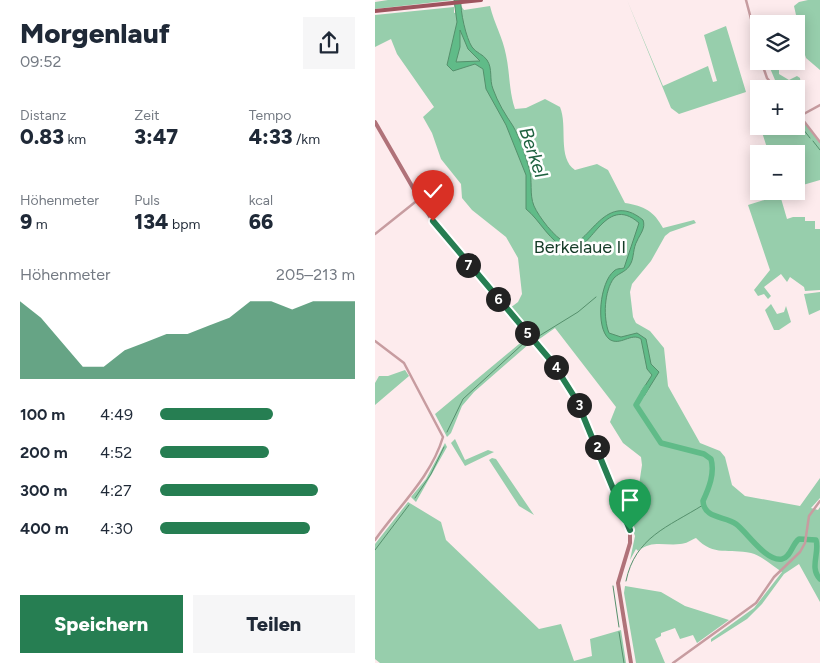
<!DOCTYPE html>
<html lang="de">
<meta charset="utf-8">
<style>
body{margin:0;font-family:Figtree,sans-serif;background:#f6f6f7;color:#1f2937;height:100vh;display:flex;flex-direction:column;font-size:19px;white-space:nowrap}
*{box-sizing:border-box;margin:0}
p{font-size:16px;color:#747a83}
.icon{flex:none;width:28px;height:28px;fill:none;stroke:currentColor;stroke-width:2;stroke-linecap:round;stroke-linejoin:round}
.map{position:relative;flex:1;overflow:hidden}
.side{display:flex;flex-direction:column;background:#fff;width:375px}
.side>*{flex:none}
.buttons{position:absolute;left:375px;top:15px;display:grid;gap:10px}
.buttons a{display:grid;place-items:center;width:55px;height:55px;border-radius:0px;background:#fff;box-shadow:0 2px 12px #0003;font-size:25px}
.pin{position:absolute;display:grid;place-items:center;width:42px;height:42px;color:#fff;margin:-51px -21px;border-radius:50% 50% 50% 0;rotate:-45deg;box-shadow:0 0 5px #0007}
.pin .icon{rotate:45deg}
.km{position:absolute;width:25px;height:25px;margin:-12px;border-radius:50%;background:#222;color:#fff;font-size:14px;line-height:25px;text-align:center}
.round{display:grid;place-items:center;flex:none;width:52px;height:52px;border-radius:0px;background:#f6f6f7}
.head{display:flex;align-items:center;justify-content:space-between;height:85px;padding:0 20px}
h1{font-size:28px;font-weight:800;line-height:38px}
.metrics{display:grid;grid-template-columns:repeat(3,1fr);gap:8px;height:85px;padding:5px 20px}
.metrics div{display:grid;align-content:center}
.metrics b{font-size:21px;font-weight:800}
.metrics small{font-size:14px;font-weight:400}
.metrics p{font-size:14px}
.chart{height:140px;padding:10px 20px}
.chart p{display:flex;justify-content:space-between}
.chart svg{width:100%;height:90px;margin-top:5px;fill:#267e52;opacity:.7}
.action{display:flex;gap:10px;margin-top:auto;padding:10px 20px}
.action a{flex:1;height:58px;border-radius:0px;background:#267e52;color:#fff;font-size:20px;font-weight:800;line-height:58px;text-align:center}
.action a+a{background:#f6f6f7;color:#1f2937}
ul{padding:0 20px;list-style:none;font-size:16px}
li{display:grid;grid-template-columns:80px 60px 1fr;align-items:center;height:38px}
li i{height:12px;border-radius:6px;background:#267e52}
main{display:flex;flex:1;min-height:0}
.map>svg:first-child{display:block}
.green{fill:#97ceac}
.water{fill:#60bb88;stroke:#55906c;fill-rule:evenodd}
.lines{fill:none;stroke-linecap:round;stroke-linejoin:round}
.stream{stroke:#55906c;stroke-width:1}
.river{stroke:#60bb88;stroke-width:5.5}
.street{stroke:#c79ca0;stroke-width:2.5}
.secondary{stroke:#b07279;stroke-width:4}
.primary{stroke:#9e545e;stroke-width:4}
.route-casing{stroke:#fff;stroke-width:10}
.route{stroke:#267e52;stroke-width:6}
.labels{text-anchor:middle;stroke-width:5;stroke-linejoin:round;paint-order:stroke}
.park-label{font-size:18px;fill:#153c28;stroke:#fff}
.water-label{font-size:19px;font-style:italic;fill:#1f6240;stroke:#fff}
</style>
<main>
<section class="side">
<div class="head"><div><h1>Morgenlauf</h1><p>09:52</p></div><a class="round"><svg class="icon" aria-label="share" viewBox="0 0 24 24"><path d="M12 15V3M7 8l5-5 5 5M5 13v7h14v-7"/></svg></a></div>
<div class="metrics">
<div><p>Distanz</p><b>0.83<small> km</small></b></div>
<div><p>Zeit</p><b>3:47</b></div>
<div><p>Tempo</p><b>4:33<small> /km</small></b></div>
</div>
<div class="metrics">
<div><p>Höhenmeter</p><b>9<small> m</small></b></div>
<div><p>Puls</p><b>134<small> bpm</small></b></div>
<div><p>kcal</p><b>66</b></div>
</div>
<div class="chart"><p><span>Höhenmeter</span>205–213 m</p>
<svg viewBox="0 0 160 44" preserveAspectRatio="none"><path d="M0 44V6L10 14L20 26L30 38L40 38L50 30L60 26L70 22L80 22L90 18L100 14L110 6L120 6L130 10L140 6L150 6L160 6V44z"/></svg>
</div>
<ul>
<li><b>100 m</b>4:49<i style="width:58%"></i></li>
<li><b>200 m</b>4:52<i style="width:56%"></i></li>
<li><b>300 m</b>4:27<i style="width:81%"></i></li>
<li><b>400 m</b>4:30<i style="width:77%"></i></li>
</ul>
<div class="action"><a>Speichern</a><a>Teilen</a></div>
</section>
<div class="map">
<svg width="445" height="663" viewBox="0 0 445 663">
<rect width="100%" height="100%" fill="#fdebed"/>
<!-- green -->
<path class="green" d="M 13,0 L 79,0 L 0,9 L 0,2 Z
M 252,0 L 288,86 L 333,66 L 338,82 L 342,81 L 329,35 L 351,26 L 371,92 L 304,114 L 296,108 Z
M 433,0 L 445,0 L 445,70 L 431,58 L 427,46 L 421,47 L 421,24 L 401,24 L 421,15 L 419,6 L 424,2 Z
M 86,6 L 89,10 L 115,6 C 119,23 128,38 131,55 C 135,74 134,91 140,109 L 151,108 L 170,99 L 185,107 C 193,126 182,158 200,170 L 222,164 L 233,170 L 250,203 C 269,206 279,211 288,228 L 319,220 L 321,223 L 295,232 L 290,236 L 276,261 L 257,284 L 255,292 L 258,317 L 261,323 L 275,331 L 289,348 L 293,386 L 325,443 L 345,451 L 350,457 L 357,485 L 370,496 L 425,506 L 445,478 L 445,498 L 436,508 L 443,510 L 445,507 L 445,602 L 424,564 L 409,574 L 387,604 L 372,619 L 336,642 L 336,639 L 379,608 L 407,572 C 398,566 387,556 376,553 C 354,548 339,557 321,538 C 316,540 311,544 305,544 C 292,546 276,540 265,550 L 269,544 L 263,551 L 261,549 L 255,560 L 260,536 L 249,507 L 262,498 L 267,465 L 266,457 L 248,443 L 235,422 L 241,407 L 180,328 L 163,340 L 135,308 L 143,302 L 147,294 L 143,258 L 131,237 L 97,210 L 87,198 L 86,184 L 66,159 L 57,133 L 48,117 L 59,107 L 22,54 L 16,39 L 0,47 L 0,15 L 79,7 L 79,13 L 86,11 Z
M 421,57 L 423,62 L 404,68 L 404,74 L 414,80 L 422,76 L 425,78 L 426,87 L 406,89 L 400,80 L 392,61 L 421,61 Z
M 421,112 L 445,143 L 445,180 L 421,187 L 421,154 L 394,154 L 385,126 L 421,126 Z
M 405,195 L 412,219 L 418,217 L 430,217 L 430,221 L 440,221 L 440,229 L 445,229 L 445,290 L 430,291 L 429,287 L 415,277 L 412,282 L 406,274 L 389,287 L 396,296 L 393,299 L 389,294 L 383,296 L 379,290 L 395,270 L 373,205 Z
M 445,292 L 445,310 L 434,315 L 429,294 Z
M 396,304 L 402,314 L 409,312 L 411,306 L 416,322 L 404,330 L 399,330 L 390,310 Z
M 150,339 L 154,344 L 99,392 L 87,406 L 76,433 L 72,437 L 60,414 Z
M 30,370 L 34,376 L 0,405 L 0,383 L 4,376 L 13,376 Z
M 80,439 L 90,460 L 113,450 L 119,452 L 90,466 L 76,443 Z
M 70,443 L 72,447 L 41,502 L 36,497 L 51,479 Z
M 117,458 L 121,459 L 159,515 L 144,506 L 114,460 Z
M 33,502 L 66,522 L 71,540 L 164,629 L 186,624 L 199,661 L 217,656 L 215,639 L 246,630 L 251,663 L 5,663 L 0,659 L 0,544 Z
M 250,586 L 286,592 L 310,606 L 354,620 L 322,643 L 318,635 L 305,639 L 300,628 L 286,633 L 286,636 L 280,639 L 290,663 L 261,663 L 249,593 Z"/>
<!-- water -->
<path class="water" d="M 79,0 L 86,0 C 85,11 91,38 97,47 C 101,53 108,54 112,60 C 118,69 114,79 118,89 C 123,103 130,114 138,126 C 145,138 150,155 154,168 C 158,181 154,194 159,206 C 164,217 179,237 191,243 C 212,253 228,187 268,220 C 271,228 265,234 262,241 C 258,248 259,257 256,263 C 252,272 245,272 239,278 C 229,291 228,318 234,333 L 246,337 L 262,333 L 271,339 L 276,364 L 284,372 L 269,396 L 266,392 L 277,375 L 272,369 L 266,339 C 256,332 245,347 234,339 C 220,327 225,282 239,271 C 242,268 246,269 249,268 L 264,223 C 229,192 216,256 193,249 C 175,243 165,220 151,209 L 151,175 L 131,125 L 111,89 L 108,69 L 100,64 L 78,71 L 72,65 L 82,22 ZM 85,30 L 93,49 L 105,61 L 81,62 L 85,47 Z"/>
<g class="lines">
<!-- stream -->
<path class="stream" d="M 421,120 L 435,138
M 438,141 L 445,150
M 164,336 L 203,312 L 221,297
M 72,432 L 88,399 L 150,342
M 40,498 L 56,474 L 69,447
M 0,550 L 34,505
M 251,581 C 260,537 293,527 328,505
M 238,586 L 244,627
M 244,632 L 249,663"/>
<!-- river -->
<path class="river" d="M 271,388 L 261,405 L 286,443 L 329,454 L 336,459 C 340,473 334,488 328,501 C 329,519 350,516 361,524 C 372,532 391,562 407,559 C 416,557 417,544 424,539 L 441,540 C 445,552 434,568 445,579"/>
<!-- street -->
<path class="street" d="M 371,0 L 384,49
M 386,61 L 392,78 L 401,89
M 421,111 L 445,142
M 425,116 L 445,105
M 0,234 L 44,199
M 0,341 L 29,363 L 68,437 C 56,477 24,506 0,540
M 298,663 L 381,603 L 399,577 L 425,552 L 430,543 L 434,516 L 445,501"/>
<!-- secondary -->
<path class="secondary" d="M 0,122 L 49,207 L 66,234 L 179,363 L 195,387 L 255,530 L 255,543 L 243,583 L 256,663"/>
<!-- primary -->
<path class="primary" d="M 0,11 L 106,0"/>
</g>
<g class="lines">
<defs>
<path id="route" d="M 58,221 L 178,363 L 202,401 L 255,530"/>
</defs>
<!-- route casing -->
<use href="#route" class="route-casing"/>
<!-- route -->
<use href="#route" class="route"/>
</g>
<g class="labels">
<!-- park labels -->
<g class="park-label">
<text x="205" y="253">Berkelaue II</text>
</g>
<!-- water labels -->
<g class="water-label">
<text transform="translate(159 152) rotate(71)" y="7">Berkel</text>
</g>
</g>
</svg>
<div class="buttons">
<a><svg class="icon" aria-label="layers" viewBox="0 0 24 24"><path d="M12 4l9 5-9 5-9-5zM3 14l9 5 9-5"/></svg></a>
<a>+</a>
<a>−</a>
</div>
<div class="pin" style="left:255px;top:530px;background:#1e9e55"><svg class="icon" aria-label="arrive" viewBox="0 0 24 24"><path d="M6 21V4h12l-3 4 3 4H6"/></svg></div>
<div class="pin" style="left:58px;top:221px;background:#d93025"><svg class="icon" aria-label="check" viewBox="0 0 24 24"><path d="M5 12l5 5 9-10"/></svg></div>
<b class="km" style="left:222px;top:447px">2</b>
<b class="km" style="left:204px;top:405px">3</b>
<b class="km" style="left:181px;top:367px">4</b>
<b class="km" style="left:152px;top:333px">5</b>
<b class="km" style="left:123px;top:299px">6</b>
<b class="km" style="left:93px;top:265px">7</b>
</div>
</main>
